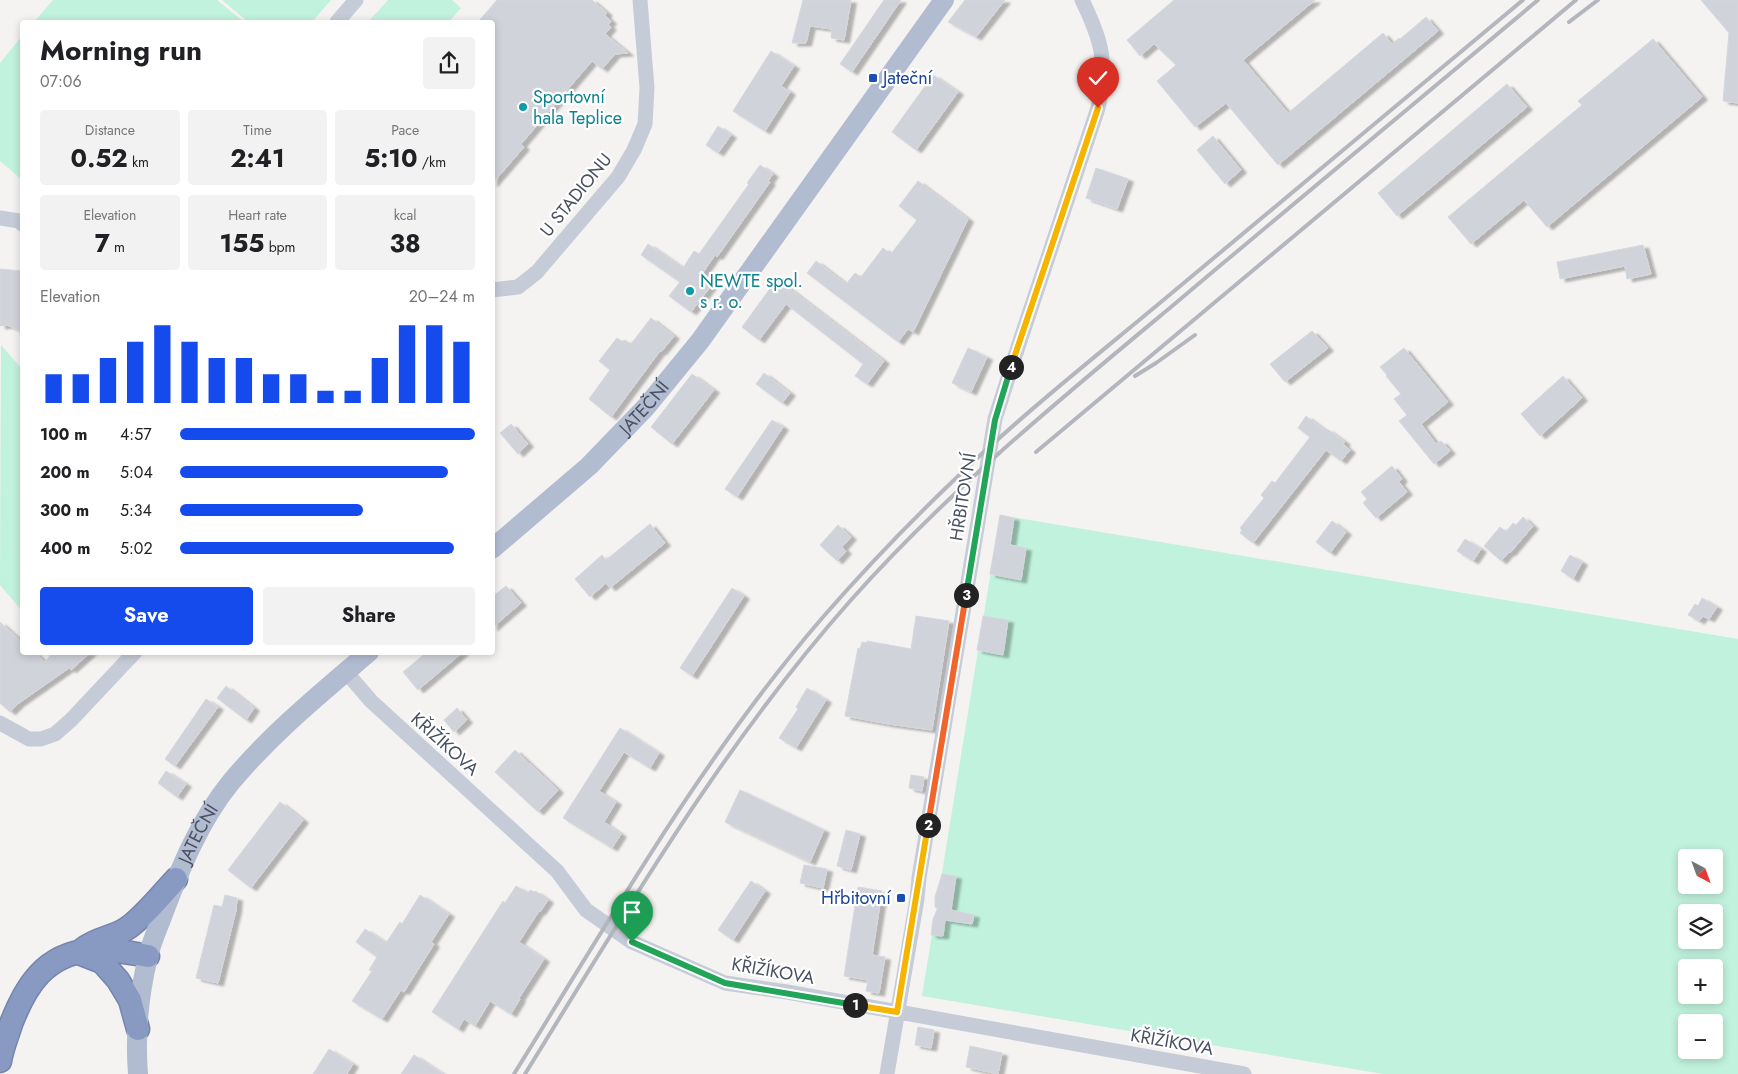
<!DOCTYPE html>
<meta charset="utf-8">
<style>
body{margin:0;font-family:Jost,sans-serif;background:#f2f2f2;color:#202124;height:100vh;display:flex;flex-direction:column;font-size:19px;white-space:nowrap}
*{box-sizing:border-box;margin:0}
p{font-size:16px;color:#757577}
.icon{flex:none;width:28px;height:28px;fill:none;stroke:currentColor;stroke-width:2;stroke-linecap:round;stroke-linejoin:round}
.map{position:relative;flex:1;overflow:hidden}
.sheet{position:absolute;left:20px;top:20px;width:475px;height:635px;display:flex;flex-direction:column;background:#fff;border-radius:5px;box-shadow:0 2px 8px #0003}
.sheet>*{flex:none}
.needle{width:32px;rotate:139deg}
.fabs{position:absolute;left:1678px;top:849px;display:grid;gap:10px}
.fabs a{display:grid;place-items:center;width:45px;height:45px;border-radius:5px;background:#fff;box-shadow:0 2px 8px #0003;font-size:25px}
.pin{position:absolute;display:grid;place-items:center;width:42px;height:42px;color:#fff;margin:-51px -21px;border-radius:50% 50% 50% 0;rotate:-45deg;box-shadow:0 0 5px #0007}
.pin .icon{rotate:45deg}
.km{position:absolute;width:25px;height:25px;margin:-12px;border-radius:50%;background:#222;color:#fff;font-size:14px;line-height:25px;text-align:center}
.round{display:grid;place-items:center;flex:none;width:52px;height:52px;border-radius:5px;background:#f2f2f2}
.headline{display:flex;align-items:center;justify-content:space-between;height:85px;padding:0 20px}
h1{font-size:28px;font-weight:700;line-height:38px}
.metrics{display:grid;grid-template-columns:repeat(3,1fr);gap:8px;height:85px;padding:5px 20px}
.metrics div{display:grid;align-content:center;border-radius:5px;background:#f2f2f2;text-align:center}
.metrics b{font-size:25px;font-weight:700}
.metrics small{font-size:14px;font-weight:400}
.metrics p{font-size:14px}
.chart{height:140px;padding:10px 20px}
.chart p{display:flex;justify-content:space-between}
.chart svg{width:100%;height:90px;margin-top:5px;stroke:#154aec;stroke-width:6}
.cta{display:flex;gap:10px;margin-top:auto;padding:10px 20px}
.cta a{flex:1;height:58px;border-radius:5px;background:#154aec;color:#fff;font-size:20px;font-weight:700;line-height:58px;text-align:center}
.cta a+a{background:#f2f2f2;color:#202124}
ul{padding:0 20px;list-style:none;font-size:16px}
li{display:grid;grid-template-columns:80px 60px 1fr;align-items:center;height:38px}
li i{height:12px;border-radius:6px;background:#154aec}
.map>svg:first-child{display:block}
.green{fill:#c1f2dd;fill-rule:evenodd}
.building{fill:#d1d3da;stroke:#d6d7de;filter:url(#shadow)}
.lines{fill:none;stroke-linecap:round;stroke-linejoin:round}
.highway-casing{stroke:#7485ae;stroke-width:25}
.minor{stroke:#c6ccd7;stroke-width:15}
.major{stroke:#b2bcd1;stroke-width:20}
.highway{stroke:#899ac2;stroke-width:22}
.rail{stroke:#b4b6bd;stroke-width:4}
.split-1-casing{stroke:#fff;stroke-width:10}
.split-2-casing{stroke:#fff;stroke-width:10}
.split-3-casing{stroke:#fff;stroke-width:10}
.split-4-casing{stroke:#fff;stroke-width:10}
.split-5-casing{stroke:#fff;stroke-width:10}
.split-1{stroke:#22a559;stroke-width:6}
.split-2{stroke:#f5b400;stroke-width:6}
.split-3{stroke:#f0652b;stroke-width:6}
.split-4{stroke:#22a559;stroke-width:6}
.split-5{stroke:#f5b400;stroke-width:6}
.transit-dot{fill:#1a4fb4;stroke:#fff;stroke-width:2}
.culture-dot{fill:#0f9aa8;stroke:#fff;stroke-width:2}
.labels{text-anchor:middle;stroke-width:4.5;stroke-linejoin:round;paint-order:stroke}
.transit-label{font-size:18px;fill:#164399;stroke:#fff;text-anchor:start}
.culture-label{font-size:18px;fill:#0d838f;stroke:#fff;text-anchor:start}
.street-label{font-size:18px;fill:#495161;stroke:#fff}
</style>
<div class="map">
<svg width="1738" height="1074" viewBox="0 0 1738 1074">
<defs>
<filter id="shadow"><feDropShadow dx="5.5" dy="3" stdDeviation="1" flood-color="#0004"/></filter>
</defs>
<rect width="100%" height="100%" fill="#f5f3f2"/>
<!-- green -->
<path class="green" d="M 53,0 L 217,0 L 244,22 L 34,22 Z
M 222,0 L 331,0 L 312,22 L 248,22 Z
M 388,0 L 452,0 L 461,8 L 449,22 L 371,22 L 369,21 Z
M 22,36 L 22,180 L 0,161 L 0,63 Z
M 1,345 L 22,369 L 22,611 L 0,585 Z
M 1000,515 L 1738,639 L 1738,1074 L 1383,1074 L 922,996 ZM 1686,858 L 1714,858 L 1714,885 L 1686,885 ZM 1686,912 L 1714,912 L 1714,940 L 1686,940 ZM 1686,968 L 1714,968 L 1714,995 L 1686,995 ZM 1686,1022 L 1714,1022 L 1714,1050 L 1686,1050 Z"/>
<!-- building -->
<path class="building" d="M 497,0 L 592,0 L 607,13 L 605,15 L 611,21 L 608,25 L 611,27 L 605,34 L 628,53 L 615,54 L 602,69 L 592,61 L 521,144 L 524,147 L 492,184 L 492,22 L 478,22 Z
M 803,0 L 851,0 L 844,40 L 831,38 L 832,29 L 810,26 L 806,43 L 792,43 Z
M 884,0 L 901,0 L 852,72 L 840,64 Z
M 965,0 L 1005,0 L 976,37 L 948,22 Z
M 1174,0 L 1315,0 L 1243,60 L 1288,113 L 1383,33 L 1392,44 L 1399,38 L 1400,39 L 1426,17 L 1438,31 L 1278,165 L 1226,103 L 1195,127 L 1157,81 L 1176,65 L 1154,44 L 1140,56 L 1127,40 Z
M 1701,0 L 1738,0 L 1738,103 L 1723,101 L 1729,33 Z
M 1653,39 L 1702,97 L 1547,227 L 1524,200 L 1471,244 L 1448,217 L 1582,105 L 1578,101 Z
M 771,51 L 794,66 L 781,86 L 790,92 L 765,131 L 733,111 Z
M 933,75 L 958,92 L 916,150 L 892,132 Z
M 1507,84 L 1527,107 L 1397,216 L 1378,193 Z
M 718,126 L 731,135 L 718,153 L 706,145 Z
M 1213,136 L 1241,170 L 1225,184 L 1197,150 Z
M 760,165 L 773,174 L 768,181 L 770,182 L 717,257 L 715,255 L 699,278 L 711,286 L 691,312 L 669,296 L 680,282 L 641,255 L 648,244 L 683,268 L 694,251 L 699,254 L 749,184 L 747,183 Z
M 1096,168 L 1128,179 L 1117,209 L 1086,198 Z
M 918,181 L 968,219 L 913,332 L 908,329 L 898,342 L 807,273 L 816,261 L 846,284 L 855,273 L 861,277 L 883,248 L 891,254 L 917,220 L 899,206 Z
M 1643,245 L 1651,274 L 1627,279 L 1625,266 L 1560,279 L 1557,262 Z
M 0,269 L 22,271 L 22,331 L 7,325 L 0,326 Z
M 777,279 L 884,361 L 867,384 L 855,376 L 863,364 L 786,304 L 759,340 L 742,327 Z
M 651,318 L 674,336 L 661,352 L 660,351 L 611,417 L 589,399 L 610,370 L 599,361 L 617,338 L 623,342 L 625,340 L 631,344 Z
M 1312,331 L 1328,348 L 1285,382 L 1270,364 Z
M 968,348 L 987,357 L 971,392 L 952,383 Z
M 1404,348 L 1448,402 L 1421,424 L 1436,444 L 1441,441 L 1450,451 L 1434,464 L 1399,421 L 1407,415 L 1394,399 L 1401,394 L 1386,376 L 1387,375 L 1380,367 Z
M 764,373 L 790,393 L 782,403 L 756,384 Z
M 692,374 L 714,390 L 672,444 L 651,427 Z
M 1563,376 L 1582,398 L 1540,436 L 1521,414 Z
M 1306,416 L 1326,431 L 1327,429 L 1345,442 L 1343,444 L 1350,450 L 1341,461 L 1326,450 L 1253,543 L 1240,533 L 1242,530 L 1240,528 L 1264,498 L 1261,495 L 1272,481 L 1275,483 L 1310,437 L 1298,428 Z
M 772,420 L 783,427 L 737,497 L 725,489 Z
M 511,424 L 528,444 L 518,454 L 500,433 Z
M 1392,466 L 1402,479 L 1399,482 L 1407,492 L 1376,518 L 1363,503 L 1367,499 L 1361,492 Z
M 1000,515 L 1014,518 L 1010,545 L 1026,548 L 1021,580 L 990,574 Z
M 1523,517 L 1533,526 L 1510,553 L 1509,552 L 1501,561 L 1484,546 L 1500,527 L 1506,532 L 1513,523 L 1516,525 Z
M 1332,521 L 1346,532 L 1330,553 L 1316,542 Z
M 650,524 L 665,543 L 610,588 L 606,583 L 590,597 L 575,579 L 602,555 L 606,560 Z
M 838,525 L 851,537 L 842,547 L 846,551 L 837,561 L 820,545 Z
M 1465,539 L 1481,549 L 1473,561 L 1457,551 Z
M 1570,555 L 1582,562 L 1573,579 L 1561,571 Z
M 506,586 L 521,603 L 492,628 L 492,597 Z
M 732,588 L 744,596 L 692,676 L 680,668 Z
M 1702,598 L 1717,607 L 1709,619 L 1703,616 L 1699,621 L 1688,615 L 1695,604 L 1698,606 Z
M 916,616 L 949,621 L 932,730 L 889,724 L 845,716 L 858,648 L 860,649 L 862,642 L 867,643 L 867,641 L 911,649 Z
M 983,616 L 1008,620 L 1003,655 L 977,650 Z
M 0,622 L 22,642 L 22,652 L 34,652 L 45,662 L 53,652 L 91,652 L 71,670 L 69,668 L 19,703 L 10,712 L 0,703 Z
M 427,652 L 463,652 L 418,690 L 403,672 Z
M 226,686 L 254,708 L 246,720 L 217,698 Z
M 807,688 L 826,700 L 796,748 L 779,738 L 798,709 L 796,707 Z
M 206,699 L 218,707 L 175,766 L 165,759 Z
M 457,708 L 467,720 L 454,732 L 444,720 Z
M 620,728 L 659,753 L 650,768 L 624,752 L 599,791 L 616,802 L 604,822 L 621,834 L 612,848 L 563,818 Z
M 515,750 L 558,790 L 538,812 L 495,772 Z
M 166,771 L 186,784 L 177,797 L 158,783 Z
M 911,775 L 924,777 L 922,791 L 909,788 Z
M 740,790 L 824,830 L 810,862 L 725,822 Z
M 280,802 L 303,820 L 251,888 L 228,870 Z
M 846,830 L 860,834 L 851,870 L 837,866 Z
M 804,865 L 827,869 L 823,888 L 800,883 Z
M 942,874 L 956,876 L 951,910 L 974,915 L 972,924 L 945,920 L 943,936 L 931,935 L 933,919 L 938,908 L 935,907 L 935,897 Z
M 751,881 L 765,891 L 733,940 L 718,930 Z
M 516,886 L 528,893 L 530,890 L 534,892 L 535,891 L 548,900 L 540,912 L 539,911 L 519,942 L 544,959 L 519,998 L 520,999 L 511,1014 L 490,1001 L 475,1026 L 464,1019 L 458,1029 L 432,1012 L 503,901 L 505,903 Z
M 858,887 L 882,891 L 872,955 L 885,957 L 879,993 L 866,991 L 868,980 L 844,976 Z
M 225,895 L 237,898 L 236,910 L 218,983 L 196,978 L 214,905 L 222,907 Z
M 420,895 L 449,914 L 431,942 L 434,944 L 404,992 L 401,990 L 382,1019 L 352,1001 L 372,971 L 369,970 L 377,957 L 356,942 L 365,929 L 386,943 L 400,922 L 402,924 Z
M 918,1027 L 934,1030 L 931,1048 L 915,1045 Z
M 970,1046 L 1002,1053 L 998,1074 L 966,1067 Z
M 329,1049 L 353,1064 L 347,1074 L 313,1074 Z
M 414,1055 L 443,1074 L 401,1074 Z"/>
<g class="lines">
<defs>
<path id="highway" d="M 83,949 C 97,938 112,938 126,929 C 141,920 163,893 176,879
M 79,953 L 102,962 L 118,980 L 130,1000 L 138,1029
M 0,1061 C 2,1048 7,1037 11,1024 C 26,985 45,955 90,950 C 109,948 130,953 148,956"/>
</defs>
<!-- highway casing -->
<use href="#highway" class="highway-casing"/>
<!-- minor -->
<path class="minor" d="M 337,22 L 356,0
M 0,218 L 19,221 L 22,224
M 492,290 L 518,287 L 537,272 L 618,177 L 634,150 L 645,124 L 647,88 L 640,0
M 346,672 L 371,701 L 557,871 L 586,910 L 632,942 L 725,983 L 787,992 L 1244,1074
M 0,723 L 29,739 L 41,739 L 55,734 L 71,720 L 135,652
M 887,1074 L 917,899 L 919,878 L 995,419 L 1017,350 L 1098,108 C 1108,63 1102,41 1082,0"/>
<!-- major -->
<g class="major">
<path id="s1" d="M 492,549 L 589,466 L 646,407 L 700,341 L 944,0"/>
<path id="s2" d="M 138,1074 C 135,1036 139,994 148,957 C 151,943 157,930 162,917 C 179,871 199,821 231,782 C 272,733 320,694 369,652"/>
</g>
<!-- highway -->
<use href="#highway" class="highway"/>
<!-- rail -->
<path class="rail" d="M 1569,22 L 1598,0
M 1135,376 L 1156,363 L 1195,335
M 1036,452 L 1576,0
M 514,1074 C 611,918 703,756 823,617 C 864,570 907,525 952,482 C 1022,414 1099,354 1173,292 C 1290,195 1406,97 1523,0
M 525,1074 C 626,911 723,744 851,600 C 948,491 1059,400 1171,307 C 1293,204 1416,102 1538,0"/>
</g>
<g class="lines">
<defs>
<path id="split-1" d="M 632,942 L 725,983 L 855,1005"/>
<path id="split-2" d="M 855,1005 L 897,1012 L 928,825"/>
<path id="split-3" d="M 928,825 L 966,595"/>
<path id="split-4" d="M 966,595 L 995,420 L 1011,367"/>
<path id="split-5" d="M 1011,367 L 1098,108"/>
</defs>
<!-- split-1 casing -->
<use href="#split-1" class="split-1-casing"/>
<!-- split-2 casing -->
<use href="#split-2" class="split-2-casing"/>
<!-- split-3 casing -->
<use href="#split-3" class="split-3-casing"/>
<!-- split-4 casing -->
<use href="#split-4" class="split-4-casing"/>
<!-- split-5 casing -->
<use href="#split-5" class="split-5-casing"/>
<!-- split-1 -->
<use href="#split-1" class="split-1"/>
<!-- split-2 -->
<use href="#split-2" class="split-2"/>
<!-- split-3 -->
<use href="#split-3" class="split-3"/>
<!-- split-4 -->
<use href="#split-4" class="split-4"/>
<!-- split-5 -->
<use href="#split-5" class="split-5"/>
</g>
<!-- markers -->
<g class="transit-dot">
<rect x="868" y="73" width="10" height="10" rx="2.5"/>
<rect x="896" y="893" width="10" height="10" rx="2.5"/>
</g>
<g class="culture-dot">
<circle cx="523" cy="107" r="5"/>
<circle cx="690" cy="291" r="5"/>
</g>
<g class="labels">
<!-- transit labels -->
<g class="transit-label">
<text x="883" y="84">Jateční</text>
<text x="891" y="904" text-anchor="end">Hřbitovní</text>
</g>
<!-- culture labels -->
<g class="culture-label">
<text x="533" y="103">Sportovní<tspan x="533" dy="21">hala Teplice</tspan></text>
<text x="700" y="287">NEWTE spol.<tspan x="700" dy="21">s r. o.</tspan></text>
</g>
<!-- street labels -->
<g class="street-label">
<text transform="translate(576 195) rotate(-51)" y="6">U STADIONU</text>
<text dy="6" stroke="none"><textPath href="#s1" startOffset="208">JATEČNÍ</textPath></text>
<text transform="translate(963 497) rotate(-81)" y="6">HŘBITOVNÍ</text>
<text transform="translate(445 744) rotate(42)" y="6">KŘIŽÍKOVA</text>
<text dy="6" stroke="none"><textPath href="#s2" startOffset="251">JATEČNÍ</textPath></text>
<text transform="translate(773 971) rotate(10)" y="6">KŘIŽÍKOVA</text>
<text transform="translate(1172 1042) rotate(10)" y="6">KŘIŽÍKOVA</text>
</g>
</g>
</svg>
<div class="fabs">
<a><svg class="needle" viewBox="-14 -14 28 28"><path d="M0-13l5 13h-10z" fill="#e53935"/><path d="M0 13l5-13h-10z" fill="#757577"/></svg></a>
<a><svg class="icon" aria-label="layers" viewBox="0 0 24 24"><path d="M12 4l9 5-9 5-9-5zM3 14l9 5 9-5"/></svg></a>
<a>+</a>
<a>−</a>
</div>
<div class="pin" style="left:632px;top:942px;background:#1e9e55"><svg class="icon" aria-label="arrive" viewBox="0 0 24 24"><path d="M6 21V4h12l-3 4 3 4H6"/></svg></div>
<div class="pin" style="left:1098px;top:108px;background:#d93025"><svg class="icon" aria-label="check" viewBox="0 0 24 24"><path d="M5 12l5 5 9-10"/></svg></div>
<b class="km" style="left:855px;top:1005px">1</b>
<b class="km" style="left:928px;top:825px">2</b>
<b class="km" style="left:966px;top:595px">3</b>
<b class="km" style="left:1011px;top:367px">4</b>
<section class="sheet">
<div class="headline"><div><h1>Morning run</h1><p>07:06</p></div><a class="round"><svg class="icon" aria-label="share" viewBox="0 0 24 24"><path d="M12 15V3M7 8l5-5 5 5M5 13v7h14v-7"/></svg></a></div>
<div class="metrics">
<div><p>Distance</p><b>0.52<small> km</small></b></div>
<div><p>Time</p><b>2:41</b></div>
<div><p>Pace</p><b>5:10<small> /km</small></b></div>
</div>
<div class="metrics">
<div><p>Elevation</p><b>7<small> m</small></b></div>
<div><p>Heart rate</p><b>155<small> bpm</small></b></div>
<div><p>kcal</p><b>38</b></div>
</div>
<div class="chart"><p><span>Elevation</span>20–24 m</p>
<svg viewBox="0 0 160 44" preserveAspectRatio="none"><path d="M5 44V30M15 44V30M25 44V22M35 44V14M45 44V6M55 44V14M65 44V22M75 44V22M85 44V30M95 44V30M105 44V38M115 44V38M125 44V22M135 44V6M145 44V6M155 44V14"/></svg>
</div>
<ul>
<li><b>100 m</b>4:57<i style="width:100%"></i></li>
<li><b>200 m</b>5:04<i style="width:91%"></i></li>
<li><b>300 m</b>5:34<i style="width:62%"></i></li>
<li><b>400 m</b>5:02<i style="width:93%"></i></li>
</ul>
<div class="cta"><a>Save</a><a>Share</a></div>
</section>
</div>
